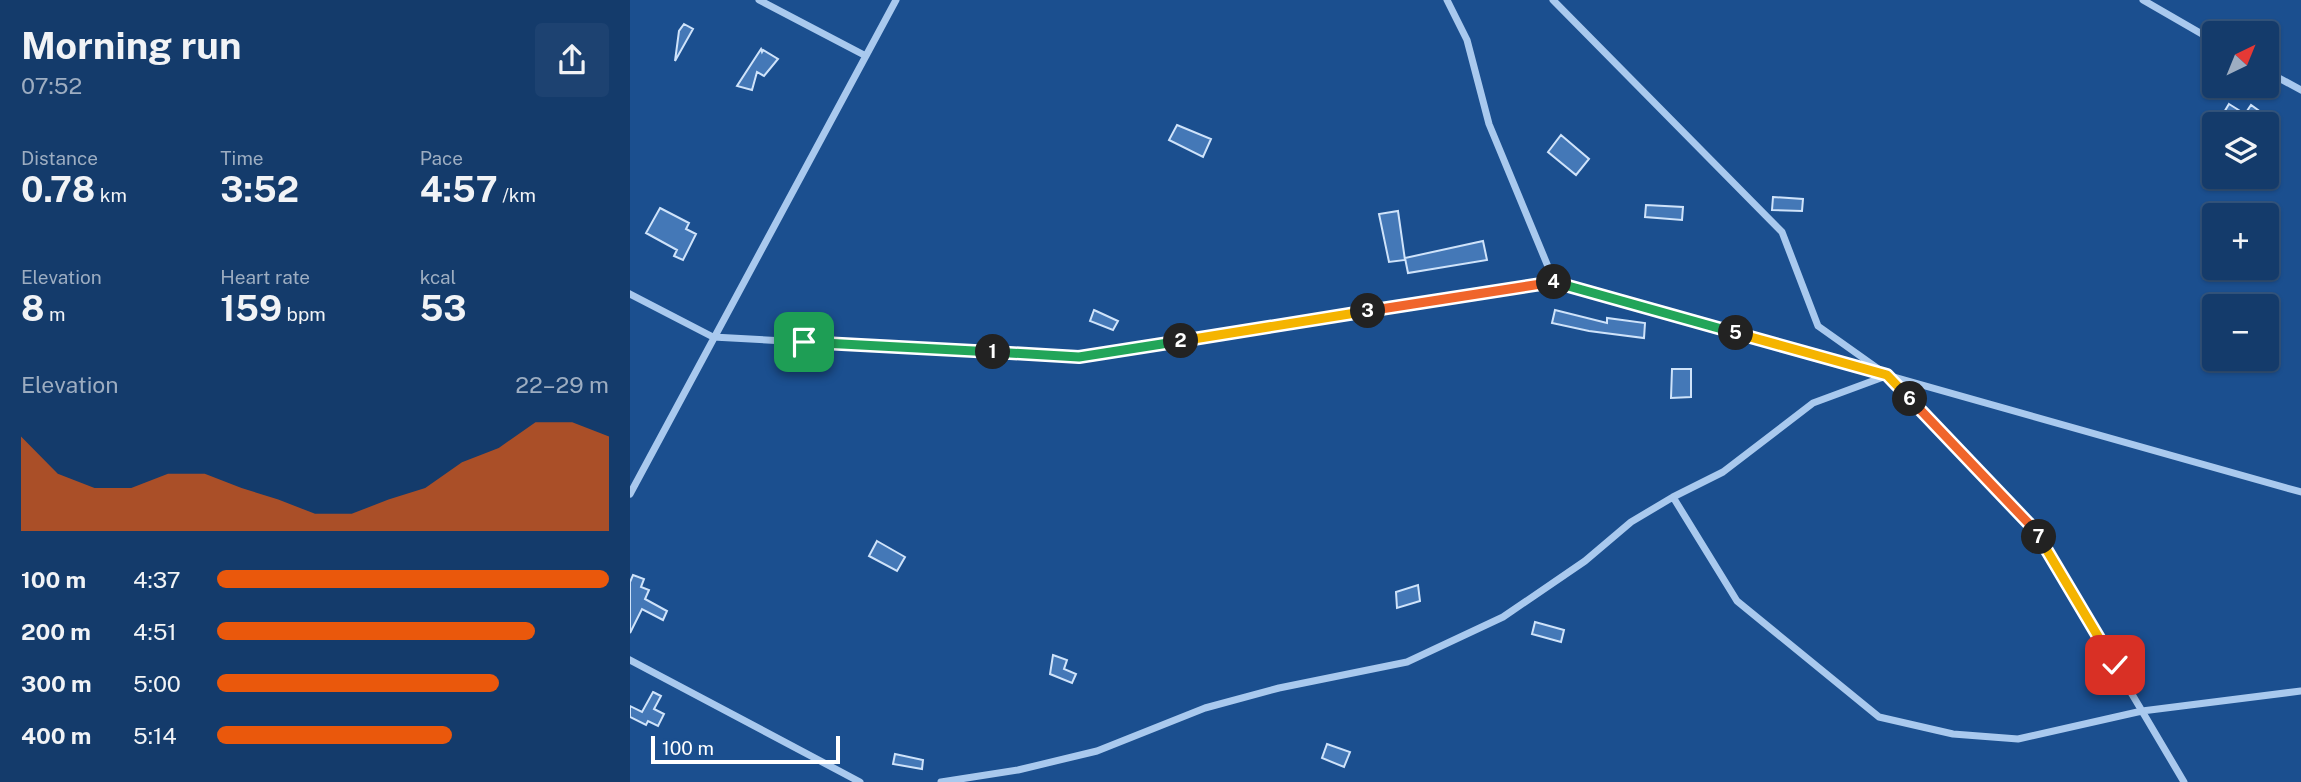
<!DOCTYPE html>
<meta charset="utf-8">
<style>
body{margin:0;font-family:"Public Sans",sans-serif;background:#1d4271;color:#f1f3f6;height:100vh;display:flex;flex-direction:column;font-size:26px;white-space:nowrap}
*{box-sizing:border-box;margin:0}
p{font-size:23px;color:#9dadc1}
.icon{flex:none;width:38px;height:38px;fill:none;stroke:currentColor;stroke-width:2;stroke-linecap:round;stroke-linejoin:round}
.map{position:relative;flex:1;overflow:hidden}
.sheet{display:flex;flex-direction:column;background:#143b6b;width:630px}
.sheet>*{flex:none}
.needle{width:46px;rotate:43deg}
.tools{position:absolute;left:1572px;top:21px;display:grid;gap:14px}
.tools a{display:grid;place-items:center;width:77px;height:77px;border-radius:7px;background:#143b6b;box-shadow:0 2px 5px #0004,0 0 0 2px #33557e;font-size:35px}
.scale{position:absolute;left:21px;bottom:18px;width:189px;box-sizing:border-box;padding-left:7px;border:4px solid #fff;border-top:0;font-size:19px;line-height:24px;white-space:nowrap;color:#fff;-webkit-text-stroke:5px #1b4f8f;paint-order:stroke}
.pin{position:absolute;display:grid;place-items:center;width:60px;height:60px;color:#fff;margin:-30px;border-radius:14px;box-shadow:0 4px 10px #0006}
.km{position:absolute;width:35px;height:35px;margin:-18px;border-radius:50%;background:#222;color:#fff;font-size:19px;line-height:35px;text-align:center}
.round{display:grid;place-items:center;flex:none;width:74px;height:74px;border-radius:7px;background:#1d4271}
.overview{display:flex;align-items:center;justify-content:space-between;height:119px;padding:0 21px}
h1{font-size:38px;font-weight:700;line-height:52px}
.figures{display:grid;grid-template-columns:repeat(3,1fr);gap:10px;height:119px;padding:7px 21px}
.figures div{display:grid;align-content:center}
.figures b{font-size:35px;font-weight:700}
.figures small{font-size:19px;font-weight:400}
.figures p{font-size:19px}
.chart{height:196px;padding:14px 21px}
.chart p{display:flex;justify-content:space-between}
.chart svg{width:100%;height:126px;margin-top:7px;fill:#ea580c;opacity:.7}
ul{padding:0 21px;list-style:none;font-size:23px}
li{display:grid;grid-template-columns:112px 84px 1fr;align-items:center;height:52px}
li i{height:18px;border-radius:9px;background:#ea580c}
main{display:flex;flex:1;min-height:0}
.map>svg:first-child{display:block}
.building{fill:#4478b7;stroke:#cfe3fa;stroke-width:2}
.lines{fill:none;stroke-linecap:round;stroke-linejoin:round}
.minor{stroke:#a9c9ee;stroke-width:7}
.split-1-casing{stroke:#fff;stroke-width:14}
.split-2-casing{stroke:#fff;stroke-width:14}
.split-3-casing{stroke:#fff;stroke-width:14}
.split-4-casing{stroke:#fff;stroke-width:14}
.split-5-casing{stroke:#fff;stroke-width:14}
.split-6-casing{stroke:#fff;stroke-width:14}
.split-7-casing{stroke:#fff;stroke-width:14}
.split-8-casing{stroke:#fff;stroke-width:14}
.split-1{stroke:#22a559;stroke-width:9}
.split-2{stroke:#22a559;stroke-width:9}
.split-3{stroke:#f5b400;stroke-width:9}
.split-4{stroke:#f0652b;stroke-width:9}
.split-5{stroke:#22a559;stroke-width:9}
.split-6{stroke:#f5b400;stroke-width:9}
.split-7{stroke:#f0652b;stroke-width:9}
.split-8{stroke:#f5b400;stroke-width:9}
</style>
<main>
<section class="sheet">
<div class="overview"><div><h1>Morning run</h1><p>07:52</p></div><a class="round"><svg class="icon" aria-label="share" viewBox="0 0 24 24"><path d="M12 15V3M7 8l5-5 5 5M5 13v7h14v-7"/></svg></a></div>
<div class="figures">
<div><p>Distance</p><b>0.78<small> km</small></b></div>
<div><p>Time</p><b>3:52</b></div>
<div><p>Pace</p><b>4:57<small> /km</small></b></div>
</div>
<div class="figures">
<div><p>Elevation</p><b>8<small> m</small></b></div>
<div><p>Heart rate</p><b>159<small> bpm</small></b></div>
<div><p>kcal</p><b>53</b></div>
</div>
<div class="chart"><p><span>Elevation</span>22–29 m</p>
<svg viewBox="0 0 160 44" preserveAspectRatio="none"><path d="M0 44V11L10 24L20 29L30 29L40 24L50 24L60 29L70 33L80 38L90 38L100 33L110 29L120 20L130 15L140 6L150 6L160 11V44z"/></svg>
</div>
<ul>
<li><b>100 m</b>4:37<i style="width:100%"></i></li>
<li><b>200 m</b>4:51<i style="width:81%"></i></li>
<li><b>300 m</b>5:00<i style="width:72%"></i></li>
<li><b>400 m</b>5:14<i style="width:60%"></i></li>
</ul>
</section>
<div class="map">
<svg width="1671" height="782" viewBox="0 0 1671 782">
<rect width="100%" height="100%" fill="#1b4f8f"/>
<!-- building -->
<path class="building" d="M 54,24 L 63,29 L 45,61 L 49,31 Z
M 131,49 L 132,52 L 133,50 L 148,59 L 134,76 L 127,72 L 122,90 L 107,86 Z
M 1599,104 L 1615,114 L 1621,105 L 1635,115 L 1631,124 L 1587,124 Z
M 547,125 L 581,139 L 573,157 L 539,140 Z
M 931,135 L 959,159 L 946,175 L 918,152 Z
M 1143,197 L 1173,199 L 1172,211 L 1142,210 Z
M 1016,205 L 1053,207 L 1052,220 L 1015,217 Z
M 30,208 L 59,223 L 56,229 L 66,234 L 53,260 L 44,256 L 47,250 L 16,233 Z
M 768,211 L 775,260 L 759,262 L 749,214 Z
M 853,241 L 857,260 L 778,273 L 775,258 Z
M 464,310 L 488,321 L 483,330 L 460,321 Z
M 925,310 L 977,323 L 977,318 L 1015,323 L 1014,338 L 959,331 L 922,323 Z
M 1042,369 L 1061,369 L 1061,397 L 1041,398 Z
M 247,541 L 275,557 L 267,571 L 239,556 Z
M 3,575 L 14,579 L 11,587 L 19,590 L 15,599 L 37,611 L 33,620 L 12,609 L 0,633 L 0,582 Z
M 788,585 L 790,601 L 767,608 L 766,592 Z
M 905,622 L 934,630 L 931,642 L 902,634 Z
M 423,655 L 437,660 L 434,669 L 446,674 L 442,683 L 420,674 Z
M 23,692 L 31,696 L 24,709 L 34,714 L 28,726 L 18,721 L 16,725 L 0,717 L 0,706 L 12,712 Z
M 697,744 L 720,752 L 714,767 L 692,758 Z
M 265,754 L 293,760 L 292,769 L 263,764 Z"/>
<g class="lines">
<!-- minor -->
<path class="minor" d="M 129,0 L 236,56
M 817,0 L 837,40 L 859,124 L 924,281 L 1671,492
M 923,0 L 1152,232 L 1188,326 L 1257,375 L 1403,528 L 1512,711 L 1671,691
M 1513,0 L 1584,41
M 1636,71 L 1671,90
M 0,294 L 83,337 L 449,357 L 924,281
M 1256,376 L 1183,403 L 1093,472 L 1043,497 L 1107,601 L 1249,717 L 1323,734 L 1388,739 L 1512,711 L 1554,782
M 0,494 L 266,0
M 0,660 L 230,782
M 311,782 L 388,770 L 467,751 L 575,708 L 649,688 L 777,662 L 873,617 L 955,561 L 1001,522 L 1043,497"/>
</g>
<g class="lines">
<defs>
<path id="split-1" d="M 174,342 L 363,352"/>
<path id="split-2" d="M 363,352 L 449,357 L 551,341"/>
<path id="split-3" d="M 551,341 L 738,311"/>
<path id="split-4" d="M 738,311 L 924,282"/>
<path id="split-5" d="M 924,282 L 1106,333"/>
<path id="split-6" d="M 1106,333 L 1257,375 L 1280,399"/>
<path id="split-7" d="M 1280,399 L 1403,528 L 1409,537"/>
<path id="split-8" d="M 1409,537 L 1485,665"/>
</defs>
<!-- split-1 casing -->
<use href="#split-1" class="split-1-casing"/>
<!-- split-2 casing -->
<use href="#split-2" class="split-2-casing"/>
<!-- split-3 casing -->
<use href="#split-3" class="split-3-casing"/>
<!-- split-4 casing -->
<use href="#split-4" class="split-4-casing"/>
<!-- split-5 casing -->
<use href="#split-5" class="split-5-casing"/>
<!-- split-6 casing -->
<use href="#split-6" class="split-6-casing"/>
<!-- split-7 casing -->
<use href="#split-7" class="split-7-casing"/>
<!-- split-8 casing -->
<use href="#split-8" class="split-8-casing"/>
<!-- split-1 -->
<use href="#split-1" class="split-1"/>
<!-- split-2 -->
<use href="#split-2" class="split-2"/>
<!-- split-3 -->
<use href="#split-3" class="split-3"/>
<!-- split-4 -->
<use href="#split-4" class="split-4"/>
<!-- split-5 -->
<use href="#split-5" class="split-5"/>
<!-- split-6 -->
<use href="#split-6" class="split-6"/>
<!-- split-7 -->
<use href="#split-7" class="split-7"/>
<!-- split-8 -->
<use href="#split-8" class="split-8"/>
</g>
</svg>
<div class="tools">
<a><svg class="needle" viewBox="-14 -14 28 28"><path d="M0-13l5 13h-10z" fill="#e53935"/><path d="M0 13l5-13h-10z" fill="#9dadc1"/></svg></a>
<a><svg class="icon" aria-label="layers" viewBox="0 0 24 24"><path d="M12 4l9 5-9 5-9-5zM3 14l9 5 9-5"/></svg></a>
<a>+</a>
<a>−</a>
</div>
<div class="scale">100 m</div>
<div class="pin" style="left:174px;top:342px;background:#1e9e55"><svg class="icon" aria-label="arrive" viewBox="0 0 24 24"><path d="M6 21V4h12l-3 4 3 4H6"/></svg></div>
<div class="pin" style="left:1485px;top:665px;background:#d93025"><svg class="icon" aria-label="check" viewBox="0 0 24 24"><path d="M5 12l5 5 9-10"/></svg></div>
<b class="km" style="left:363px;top:352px">1</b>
<b class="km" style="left:551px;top:341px">2</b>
<b class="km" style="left:738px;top:311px">3</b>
<b class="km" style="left:924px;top:282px">4</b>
<b class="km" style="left:1106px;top:333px">5</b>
<b class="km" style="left:1280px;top:399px">6</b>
<b class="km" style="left:1409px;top:537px">7</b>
</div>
</main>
